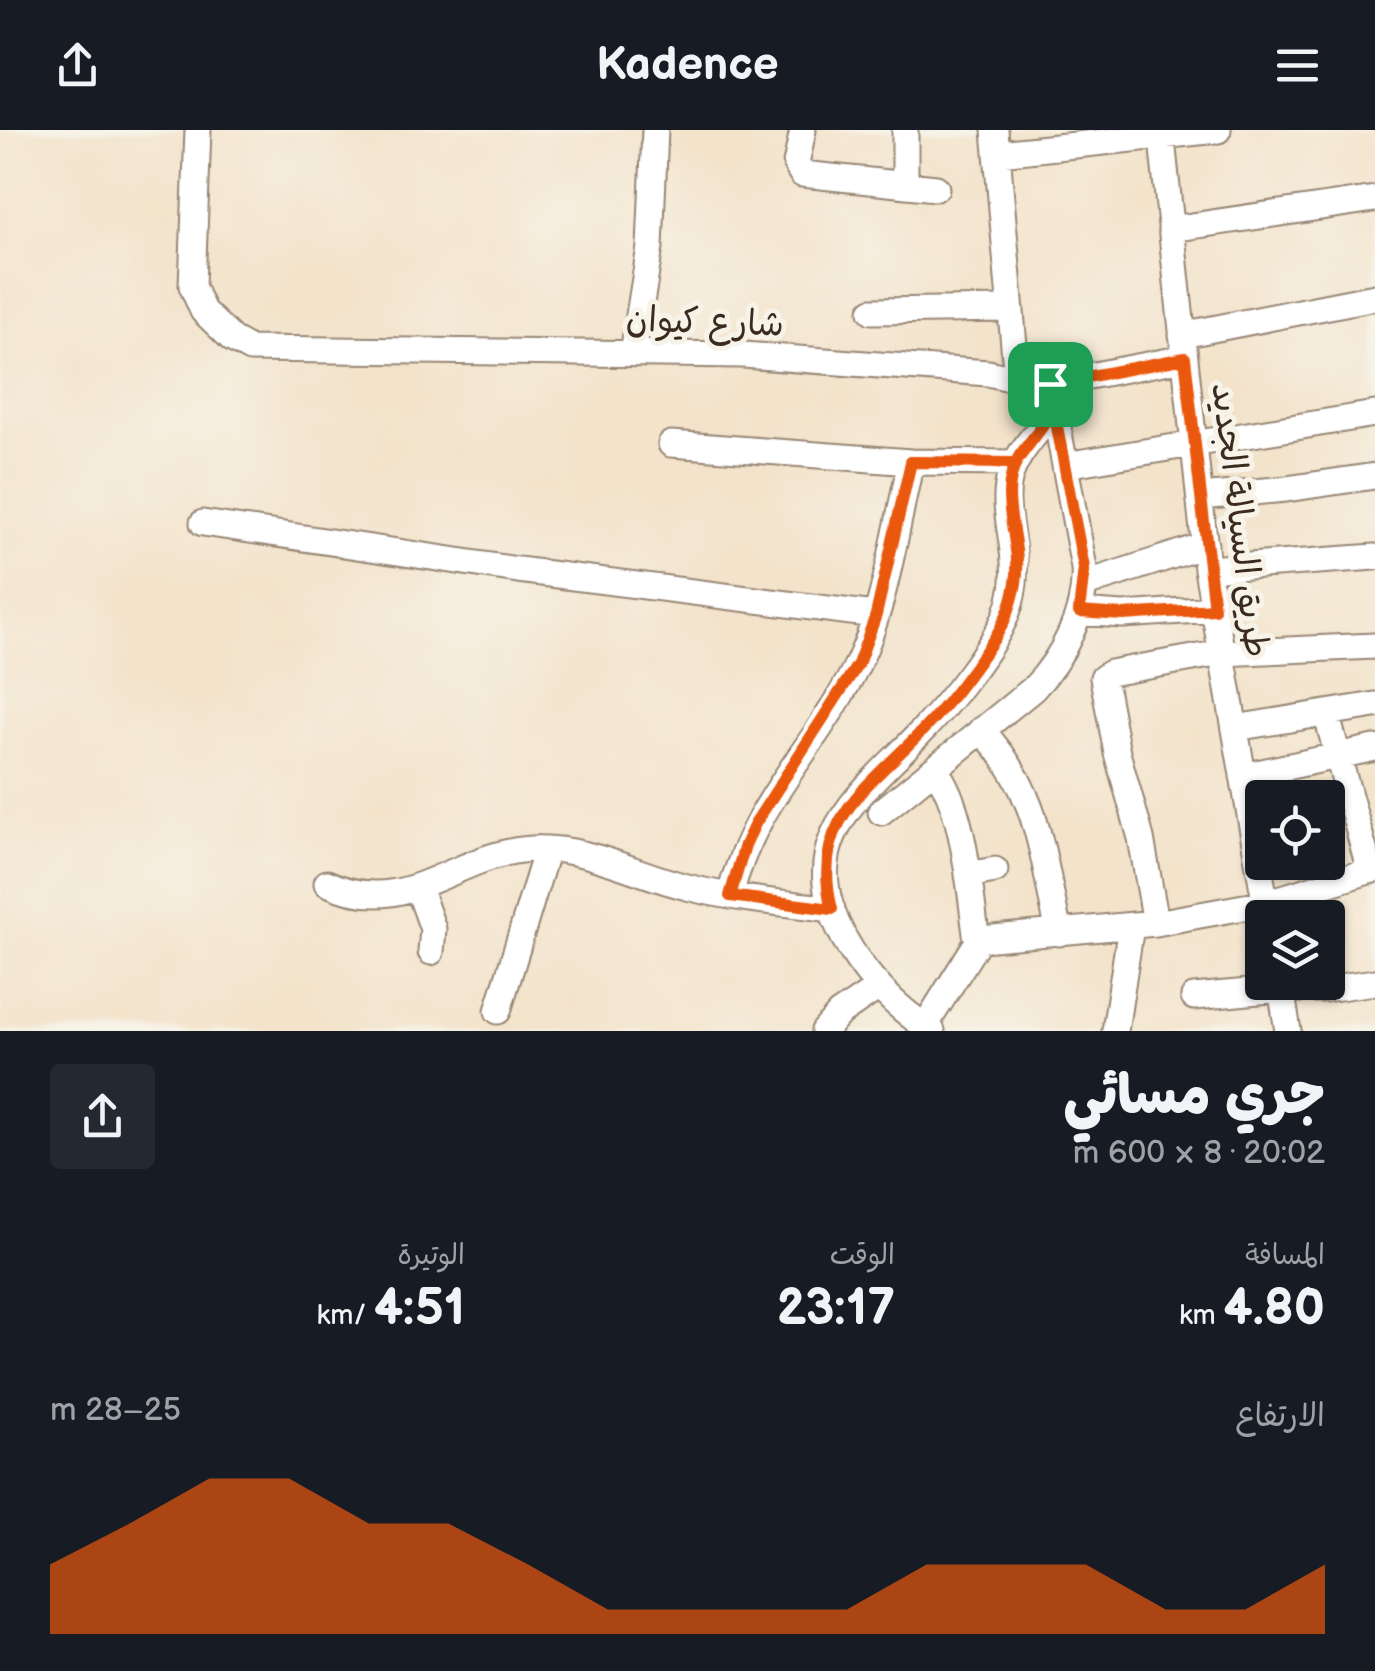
<!DOCTYPE html>
<html lang="ar">
<meta charset="utf-8">
<style>
body{margin:0;font-family:"Balsamiq Sans","Playpen Sans Arabic",sans-serif;background:#242831;color:#f1f3f6;direction:rtl;height:100vh;display:flex;flex-direction:column;font-size:38px;white-space:nowrap}
*{box-sizing:border-box;margin:0}
p{font-size:32px;color:#9ea1a6}
.icon{flex:none;width:55px;height:55px;fill:none;stroke:currentColor;stroke-width:2;stroke-linecap:round;stroke-linejoin:round}
.map{position:relative;height:901px;overflow:hidden;direction:ltr}
.side{display:flex;flex-direction:column;background:#171b24;flex:1}
.side>*{flex:none}
.controls{position:absolute;left:1245px;top:650px;display:grid;gap:20px}
.controls a{display:grid;place-items:center;width:100px;height:100px;border-radius:10px;background:#171b24;box-shadow:0 2px 8px #0004;font-size:50px}
.pin{position:absolute;display:grid;place-items:center;width:85px;height:85px;color:#fff;margin:-42px;border-radius:20px;box-shadow:0 5px 15px #0006}
.round{display:grid;place-items:center;flex:none;width:105px;height:105px;border-radius:10px;background:#242831}
.headline{display:flex;align-items:center;justify-content:space-between;height:170px;padding:0 50px}
h1{font-size:55px;font-weight:800;line-height:75px}
.stats{display:grid;grid-template-columns:repeat(3,1fr);gap:15px;height:170px;padding:10px 50px}
.stats div{display:grid;align-content:center}
.stats b{font-size:50px;font-weight:800}
.stats small{font-size:28px;font-weight:400}
.stats p{font-size:28px}
.chart{height:280px;padding:20px 50px}
.chart p{display:flex;justify-content:space-between}
.chart svg{width:100%;height:180px;margin-top:10px;fill:#ea580c;opacity:.7}
header{display:flex;justify-content:space-between;align-items:center;height:130px;padding:0 50px;background:#171b24;font-size:45px;font-weight:800}
.map>svg:first-child{display:block}
.lines{fill:none;stroke-linecap:round;stroke-linejoin:round}
.minor-casing{stroke:#978674;stroke-width:29}
.minor{stroke:#fff;stroke-width:25}
.route-casing{stroke:#fff;stroke-width:20}
.route{stroke:#ea580c;stroke-width:12}
.labels{text-anchor:middle;stroke-width:10;stroke-linejoin:round;paint-order:stroke}
.street-label{font-size:35px;fill:#3b2a1e;stroke:#f7f3e8}
</style>
<header><svg class="icon" aria-label="menu" viewBox="0 0 24 24"><path d="M4 6h16M4 12h16M4 18h16"/></svg>Kadence<svg class="icon" aria-label="share" viewBox="0 0 24 24"><path d="M12 15V3M7 8l5-5 5 5M5 13v7h14v-7"/></svg></header>
<div class="map">
<svg width="1375" height="901" viewBox="0 0 1375 901">
<rect width="100%" height="100%" fill="#f7f3e8"/>
<filter id="ink" filterUnits="userSpaceOnUse"><feTurbulence type="fractalNoise" baseFrequency=".01" numOctaves="2"/><feDisplacementMap in="SourceGraphic" scale="20" xChannelSelector="R" yChannelSelector="G"/><feConvolveMatrix kernelMatrix="1 2 1 2 8 2 1 2 1" color-interpolation-filters="sRGB"/></filter>
<filter id="wash" filterUnits="userSpaceOnUse"><feTurbulence type="fractalNoise" baseFrequency=".0048" numOctaves="4" result="noise"/><feDisplacementMap in="SourceGraphic" scale="40" xChannelSelector="R" yChannelSelector="G"/><feGaussianBlur stdDeviation="2.25" result="paint"/><feColorMatrix in="noise" values="0 0 0 0 0 0 0 0 0 0 0 0 0 0 0 0 0 1.4 0 .05"/><feComposite in="paint" operator="in"/></filter>
<g filter="url(#wash)">
<rect width="100%" height="100%" fill="#f3e3cb"/>
</g>
<g filter="url(#ink)">
<g class="lines">
<defs>
<path id="minor" d="M 198,0 L 192,156 L 203,181 L 232,209 L 250,219 L 743,225 L 988,243 L 1041,255 L 1185,228
M 803,0 L 796,34 L 802,44 L 936,58
M 995,0 L 1017,250
M 1161,0 L 1207,439 L 1268,788
M 999,23 L 1218,0
M 905,55 L 905,0
M 1171,99 L 1375,69
M 872,181 L 1011,179
M 1182,205 L 1375,167
M 633,223 L 650,117 L 655,0
M 671,314 L 911,332 L 1015,333
M 1065,335 L 1375,284
M 1200,367 L 1286,359 L 1375,346
M 203,393 L 518,440 L 875,485
M 1207,439 L 1375,427
M 1085,454 L 1205,415
M 1079,482 L 1123,485 L 1214,479
M 1326,583 L 1370,741
M 1235,598 L 1375,575
M 981,600 C 1039,659 1042,726 1059,803
M 934,639 C 963,671 970,760 976,804 L 982,809 L 1156,793 L 1266,773 L 1375,739
M 1243,646 L 1375,618
M 881,682 L 1033,559 C 1063,528 1087,481 1084,438 L 1053,271
M 968,745 L 995,740
M 327,753 C 407,790 455,723 532,719 C 588,716 634,744 687,757 C 734,769 784,773 832,779
M 418,757 L 433,799 L 431,822
M 730,765 C 753,673 814,620 855,539 C 885,482 896,396 911,332
M 1156,793 L 1141,708 L 1117,623 L 1103,548 L 1110,543 L 1221,523 L 1375,516
M 1280,852 L 1288,901
M 1194,867 L 1281,859 L 1325,859 L 1375,852
M 498,881 L 547,719
M 925,896 L 980,808
M 824,901 L 839,884 L 879,857
M 932,901 C 896,878 865,846 844,808 C 791,710 861,665 921,602 C 948,574 992,520 1006,485 C 1029,430 996,386 1011,343 C 1019,320 1040,300 1054,281
M 1115,901 L 1131,796"/>
</defs>
<!-- minor casing -->
<use href="#minor" class="minor-casing"/>
<!-- minor -->
<use href="#minor" class="minor"/>
</g>
</g>
<g class="lines" filter="url(#ink)">
<defs>
<path id="route" d="M 1050,254 L 1054,281 L 1015,333 L 911,332 L 876,485 L 858,534 L 756,692 L 745,715 L 730,766 L 832,779 C 809,690 870,656 923,600 C 949,573 973,540 994,509 C 1009,486 1019,457 1017,429 C 1014,393 999,359 1020,325 L 1054,281 L 1084,438 L 1079,482 L 1123,485 L 1214,479 L 1185,228 L 1050,254"/>
</defs>
<!-- route casing -->
<use href="#route" class="route-casing"/>
<!-- route -->
<use href="#route" class="route"/>
</g>
<g class="labels">
<!-- street labels -->
<g class="street-label">
<text transform="translate(705 191) rotate(2)" y="12">شارع كيوان</text>
<text transform="translate(1241 390) rotate(83)" y="12">طريق السيالة الجديد</text>
</g>
</g>
</svg>
<div class="controls">
<a><svg class="icon" aria-label="locate" viewBox="0 0 24 24"><circle cx="12" cy="12" r="6"/><path d="M12 2v4M12 18v4M2 12h4M18 12h4"/></svg></a>
<a><svg class="icon" aria-label="layers" viewBox="0 0 24 24"><path d="M12 4l9 5-9 5-9-5zM3 14l9 5 9-5"/></svg></a>
</div>
<div class="pin" style="left:1050px;top:254px;background:#1e9e55"><svg class="icon" aria-label="arrive" viewBox="0 0 24 24"><path d="M6 21V4h12l-3 4 3 4H6"/></svg></div>
</div>
<section class="side">
<div class="headline"><div><h1>جري مسائي</h1><p>20:02 · 8 × 600 m</p></div><a class="round"><svg class="icon" aria-label="share" viewBox="0 0 24 24"><path d="M12 15V3M7 8l5-5 5 5M5 13v7h14v-7"/></svg></a></div>
<div class="stats">
<div><p>المسافة</p><b>4.80<small> km</small></b></div>
<div><p>الوقت</p><b>23:17</b></div>
<div><p>الوتيرة</p><b>4:51<small> /km</small></b></div>
</div>
<div class="chart"><p><span>الارتفاع</span>25–28 m</p>
<svg viewBox="0 0 160 44" preserveAspectRatio="none"><path d="M0 44V27L10 17L20 6L30 6L40 17L50 17L60 27L70 38L80 38L90 38L100 38L110 27L120 27L130 27L140 38L150 38L160 27V44z"/></svg>
</div>
</section>
